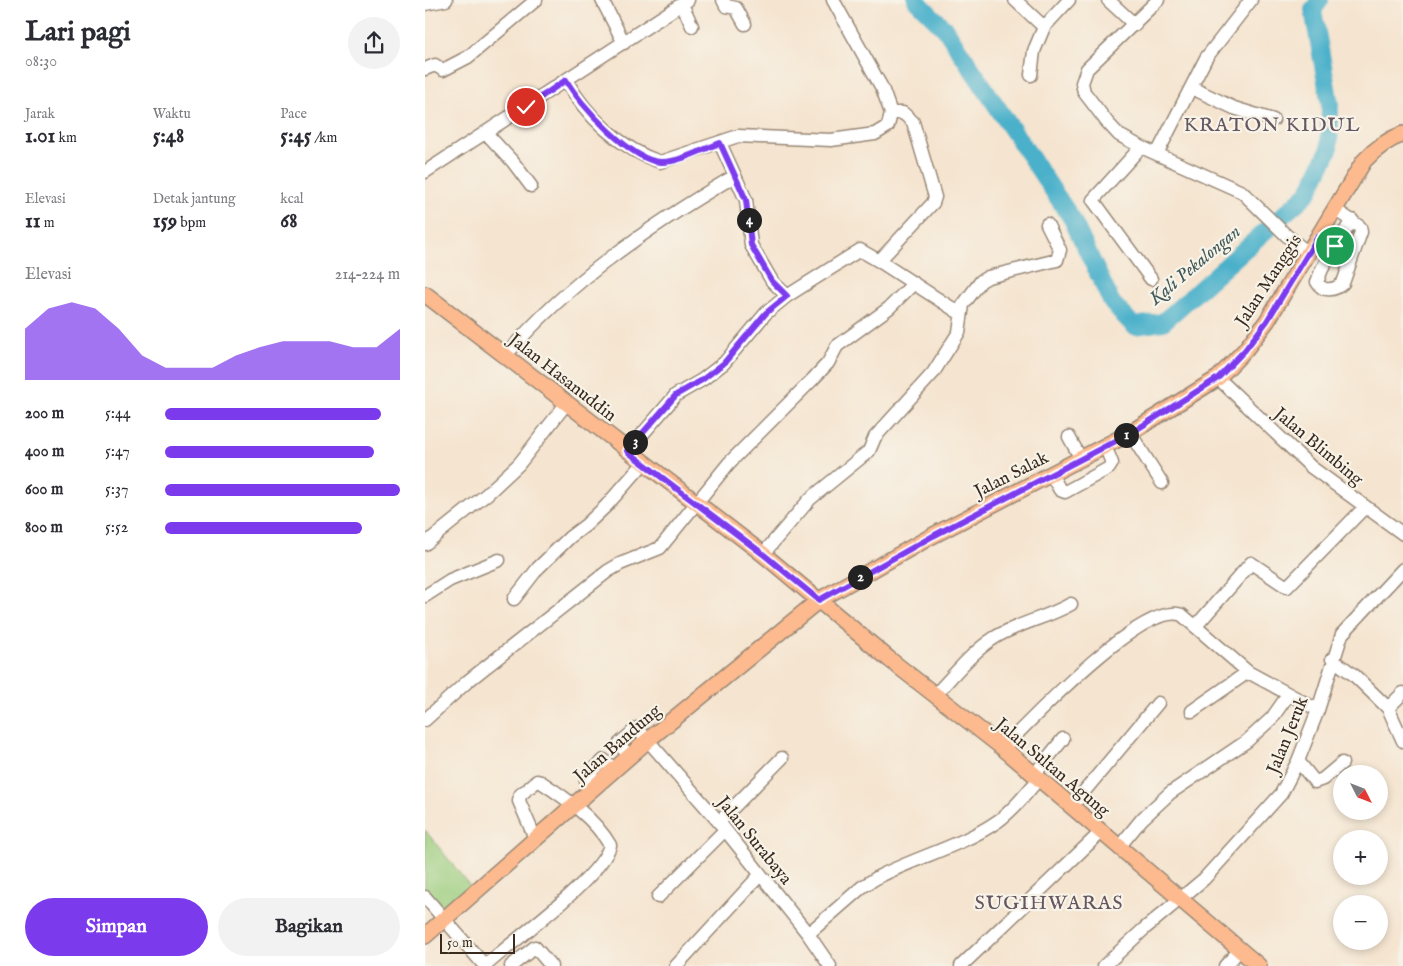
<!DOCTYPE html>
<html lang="id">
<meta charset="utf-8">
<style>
body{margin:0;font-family:"IM FELL English",serif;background:#f2f2f3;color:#2b2b33;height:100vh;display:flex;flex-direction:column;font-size:19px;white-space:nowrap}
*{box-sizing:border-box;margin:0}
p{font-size:16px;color:#7c7c81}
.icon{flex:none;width:28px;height:28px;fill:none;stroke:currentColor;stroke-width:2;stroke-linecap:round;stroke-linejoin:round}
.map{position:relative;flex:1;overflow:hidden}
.details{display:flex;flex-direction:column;background:#fff;width:425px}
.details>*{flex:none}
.needle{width:32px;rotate:132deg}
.tools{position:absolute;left:908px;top:765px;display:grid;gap:10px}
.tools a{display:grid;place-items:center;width:55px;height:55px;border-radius:50%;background:#fff;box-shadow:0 2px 8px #0003;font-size:25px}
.scale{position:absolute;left:15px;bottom:12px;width:75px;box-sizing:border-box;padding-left:5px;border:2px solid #3b2a1e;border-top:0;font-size:14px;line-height:18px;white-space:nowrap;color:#3b2a1e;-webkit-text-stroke:4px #f7f3e8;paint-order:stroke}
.pin{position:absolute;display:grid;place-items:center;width:42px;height:42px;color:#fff;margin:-21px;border:2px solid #fff;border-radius:50%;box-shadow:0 1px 5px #0007}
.km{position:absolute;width:25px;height:25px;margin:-12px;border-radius:50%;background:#222;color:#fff;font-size:14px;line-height:25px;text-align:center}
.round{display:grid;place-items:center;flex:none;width:52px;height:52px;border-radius:26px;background:#f2f2f3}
.headline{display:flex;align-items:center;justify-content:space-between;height:85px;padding:0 25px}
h1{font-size:28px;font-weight:800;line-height:38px}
.figures{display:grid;grid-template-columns:repeat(3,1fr);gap:8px;height:85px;padding:5px 25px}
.figures div{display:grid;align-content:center}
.figures b{font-size:21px;font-weight:800}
.figures small{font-size:14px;font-weight:400}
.figures p{font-size:14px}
.chart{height:140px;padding:10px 25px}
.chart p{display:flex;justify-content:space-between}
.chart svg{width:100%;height:90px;margin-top:5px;fill:#7c3aed;opacity:.7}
.primary-button{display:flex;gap:10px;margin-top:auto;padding:10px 25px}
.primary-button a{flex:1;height:58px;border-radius:30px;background:#7c3aed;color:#fff;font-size:20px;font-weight:800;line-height:58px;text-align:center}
.primary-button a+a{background:#f2f2f3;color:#2b2b33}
ul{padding:0 25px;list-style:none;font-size:16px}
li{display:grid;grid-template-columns:80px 60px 1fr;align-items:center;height:38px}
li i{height:12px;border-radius:6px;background:#7c3aed}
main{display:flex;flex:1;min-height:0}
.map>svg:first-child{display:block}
.green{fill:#9acc7c;stroke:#6a7b4d}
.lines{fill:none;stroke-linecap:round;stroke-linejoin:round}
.river{stroke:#4bb1ca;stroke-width:18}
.minor-casing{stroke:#988776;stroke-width:15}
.major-casing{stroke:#988776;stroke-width:18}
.minor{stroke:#fff;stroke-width:12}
.major{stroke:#fcba8e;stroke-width:15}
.route-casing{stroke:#fff;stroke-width:10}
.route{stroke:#7c3aed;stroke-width:6}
.labels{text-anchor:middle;stroke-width:4.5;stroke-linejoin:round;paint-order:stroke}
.street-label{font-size:18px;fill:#3b2a1e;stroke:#f7f3e8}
.water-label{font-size:19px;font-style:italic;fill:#41595a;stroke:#f7f3e8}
.quarter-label{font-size:20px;letter-spacing:1px;fill:#66565f;stroke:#f7f3e8}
</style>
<main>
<section class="details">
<div class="headline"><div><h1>Lari pagi</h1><p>08:30</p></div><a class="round"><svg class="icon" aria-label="share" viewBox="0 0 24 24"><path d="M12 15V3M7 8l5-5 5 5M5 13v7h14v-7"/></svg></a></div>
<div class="figures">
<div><p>Jarak</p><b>1.01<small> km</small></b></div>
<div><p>Waktu</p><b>5:48</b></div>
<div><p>Pace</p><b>5:45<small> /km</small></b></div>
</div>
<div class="figures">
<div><p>Elevasi</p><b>11<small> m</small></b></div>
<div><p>Detak jantung</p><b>159<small> bpm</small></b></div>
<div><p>kcal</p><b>68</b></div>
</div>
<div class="chart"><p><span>Elevasi</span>214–224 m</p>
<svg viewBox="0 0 160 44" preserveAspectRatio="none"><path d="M0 44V19L10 9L20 6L30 9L40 19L50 32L60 38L70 38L80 38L90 32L100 28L110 25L120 25L130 25L140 28L150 28L160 19V44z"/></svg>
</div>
<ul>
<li><b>200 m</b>5:44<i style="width:92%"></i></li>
<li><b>400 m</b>5:47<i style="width:89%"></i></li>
<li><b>600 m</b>5:37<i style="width:100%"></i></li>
<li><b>800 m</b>5:52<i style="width:84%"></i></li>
</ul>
<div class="primary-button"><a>Simpan</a><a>Bagikan</a></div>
</section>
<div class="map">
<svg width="978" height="966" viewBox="0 0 978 966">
<rect width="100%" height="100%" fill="#f7f3e8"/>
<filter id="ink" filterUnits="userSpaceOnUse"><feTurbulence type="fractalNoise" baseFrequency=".02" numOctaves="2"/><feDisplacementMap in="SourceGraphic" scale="10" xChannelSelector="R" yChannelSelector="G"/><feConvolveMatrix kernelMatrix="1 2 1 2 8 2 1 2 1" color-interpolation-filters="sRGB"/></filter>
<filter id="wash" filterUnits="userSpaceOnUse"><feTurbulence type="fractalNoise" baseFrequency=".0096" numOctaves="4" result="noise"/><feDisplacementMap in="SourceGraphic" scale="20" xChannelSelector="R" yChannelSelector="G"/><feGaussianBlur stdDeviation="1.12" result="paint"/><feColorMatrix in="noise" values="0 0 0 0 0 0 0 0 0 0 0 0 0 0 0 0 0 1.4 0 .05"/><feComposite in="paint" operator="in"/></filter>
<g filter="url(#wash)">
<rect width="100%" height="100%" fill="#f5e4cf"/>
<!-- green -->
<path class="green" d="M 0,830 L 49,891 L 21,913 L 0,887 Z"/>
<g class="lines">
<!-- river -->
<path class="river" d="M 491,0 L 520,29 L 647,219 L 687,303 L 709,326 L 738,322 L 883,193 L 904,150 L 905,104 L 888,10 L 895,0"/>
</g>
</g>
<g filter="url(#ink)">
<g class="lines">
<defs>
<path id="minor" d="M 177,0 L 199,43
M 298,0 L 301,6 L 311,8 L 320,24
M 590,0 L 619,27 L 644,0
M 683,0 L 710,25
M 733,0 L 662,69 L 657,83 L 659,92 L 682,122 L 694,135 L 716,147 L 817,192 L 861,235 L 883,253
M 0,4 L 21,0
M 257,4 L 267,26
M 0,69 L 10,65 L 18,70 L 43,57 L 111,0
M 606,75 L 609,51 L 619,27
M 141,80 C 161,116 196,149 235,162 L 313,136 L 406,140 L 450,134 L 463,126 L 466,113 L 457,88 L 408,0
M 767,88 L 809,108 L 848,120
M 61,133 L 88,162 L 106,186
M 295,143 L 321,200 L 326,245 L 347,281 L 362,296 L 435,250 L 454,261 L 536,314
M 716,147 L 668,200 L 726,279
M 732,154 L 781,58 L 826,0
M 0,172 L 263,0
M 910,210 C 919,215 927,221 935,227 L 936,232 L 918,283 C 910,290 898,293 892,282 L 897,269 L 927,220
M 454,261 L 508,203 L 510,197 L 488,122 L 478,113 L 466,113
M 81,355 C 144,281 225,226 308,177
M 793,378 L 886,467 L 978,534
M 705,433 L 737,483
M 644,437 L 656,459
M 203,451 L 251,395 L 277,380 L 299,363 L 341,313 L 362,296
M 626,474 L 635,490 L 640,492 L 684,468 L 687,463 L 680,446
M 0,544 L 62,494 L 94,464 L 141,404
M 338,554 L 385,499 L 444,451 L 450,437 L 508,373 L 534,332 L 538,305 L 556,281 L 563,277 L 632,260 L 635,250 L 622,224
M 0,596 L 25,580 L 74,560
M 89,599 L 113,568 L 145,537 L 161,525 L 181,506 L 218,464
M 771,626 L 826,563 L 862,587 L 940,507
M 907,659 L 929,675 L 963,708 L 978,741
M 510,695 C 528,676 546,653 569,638 C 593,623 622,618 646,604
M 963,708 L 978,693
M 767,711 L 823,672
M 0,720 L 43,681 L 183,571 L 195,564 L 235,548 L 304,463 L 388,379 L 403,363 L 412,346 L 464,308 L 489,283
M 578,748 C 606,720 718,600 757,615 L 823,672 L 893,710
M 204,756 L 194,744 L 212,728 L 294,822 L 383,934 L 405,966
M 873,761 L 890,782 L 898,779 L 917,763
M 609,775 L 638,739
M 167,788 L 161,781 L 161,777 L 179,760 L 189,769
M 100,791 L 95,795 L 94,801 L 110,838
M 647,806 L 733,703
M 294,822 L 357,758
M 694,847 L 717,819 L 745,793 L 822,741 L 847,718 L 863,695
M 0,897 L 60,966
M 233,897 L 300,830
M 383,934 L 437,887 L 453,877 C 492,857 537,846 573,821 C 589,810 601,793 614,779
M 60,966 C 87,941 178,877 185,845 C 169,818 142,799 116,782 L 112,781 L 105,787
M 86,966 L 110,947 L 126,966
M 251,966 L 335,875
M 536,966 L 676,832
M 679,966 L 719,929 L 779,879 L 856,794 L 873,761 L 893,710 L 917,634 L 978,569
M 800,966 L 815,950"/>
<path id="major" d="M 0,294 L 338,554 L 464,659 L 578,748 L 834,966
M 0,936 L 223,740 L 394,600 L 507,536 L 705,433 L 793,378 L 820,350 L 842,321 L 939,161 C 951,148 962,140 978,134"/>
</defs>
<!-- minor casing -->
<use href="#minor" class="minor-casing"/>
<!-- major casing -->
<use href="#major" class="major-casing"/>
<!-- minor -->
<use href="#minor" class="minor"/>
<!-- major -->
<use href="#major" class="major"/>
</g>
</g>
<g class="lines" filter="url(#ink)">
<defs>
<path id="route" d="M 101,107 L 141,80 C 154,104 208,163 237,162 C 254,162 279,149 295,143 L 321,200 L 326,245 L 347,281 L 362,296 L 341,313 L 299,363 L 277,380 L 251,395 L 202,451 L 338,554 L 394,600 L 508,536 L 706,433 L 793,378 L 820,350 L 842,321 L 893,237 L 910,246"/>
</defs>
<!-- route casing -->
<use href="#route" class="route-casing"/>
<!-- route -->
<use href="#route" class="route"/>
</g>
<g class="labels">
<!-- street labels -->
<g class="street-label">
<text transform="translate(843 280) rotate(-57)" y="6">Jalan Manggis</text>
<text transform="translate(138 377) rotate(38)" y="6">Jalan Hasanuddin</text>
<text transform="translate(894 446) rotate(40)" y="6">Jalan Blimbing</text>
<text transform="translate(586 474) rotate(-27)" y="6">Jalan Salak</text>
<text transform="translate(862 735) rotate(-68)" y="6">Jalan Jeruk</text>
<text transform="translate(192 743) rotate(-41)" y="6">Jalan Bandung</text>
<text transform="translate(628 767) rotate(40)" y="6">Jalan Sultan Agung</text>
<text transform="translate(330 840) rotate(51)" y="6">Jalan Surabaya</text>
</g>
<!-- water labels -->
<g class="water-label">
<text transform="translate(769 264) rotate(-40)" y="7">Kali Pekalongan</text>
</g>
<!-- quarter labels -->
<g class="quarter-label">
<text x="847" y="131">KRATON KIDUL</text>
<text x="624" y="909">SUGIHWARAS</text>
</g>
</g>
</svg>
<div class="tools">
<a><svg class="needle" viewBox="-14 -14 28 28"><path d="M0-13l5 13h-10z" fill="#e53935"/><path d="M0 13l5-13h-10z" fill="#7c7c81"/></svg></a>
<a>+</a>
<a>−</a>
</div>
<div class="scale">50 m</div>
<div class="pin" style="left:910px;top:246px;background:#1e9e55"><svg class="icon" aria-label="arrive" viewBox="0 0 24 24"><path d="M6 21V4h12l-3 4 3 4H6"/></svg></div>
<div class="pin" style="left:101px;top:107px;background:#d93025"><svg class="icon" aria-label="check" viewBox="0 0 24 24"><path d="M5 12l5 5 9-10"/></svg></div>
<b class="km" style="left:701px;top:435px">1</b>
<b class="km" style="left:435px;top:577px">2</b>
<b class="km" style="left:210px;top:442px">3</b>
<b class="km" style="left:324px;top:220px">4</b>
</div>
</main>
